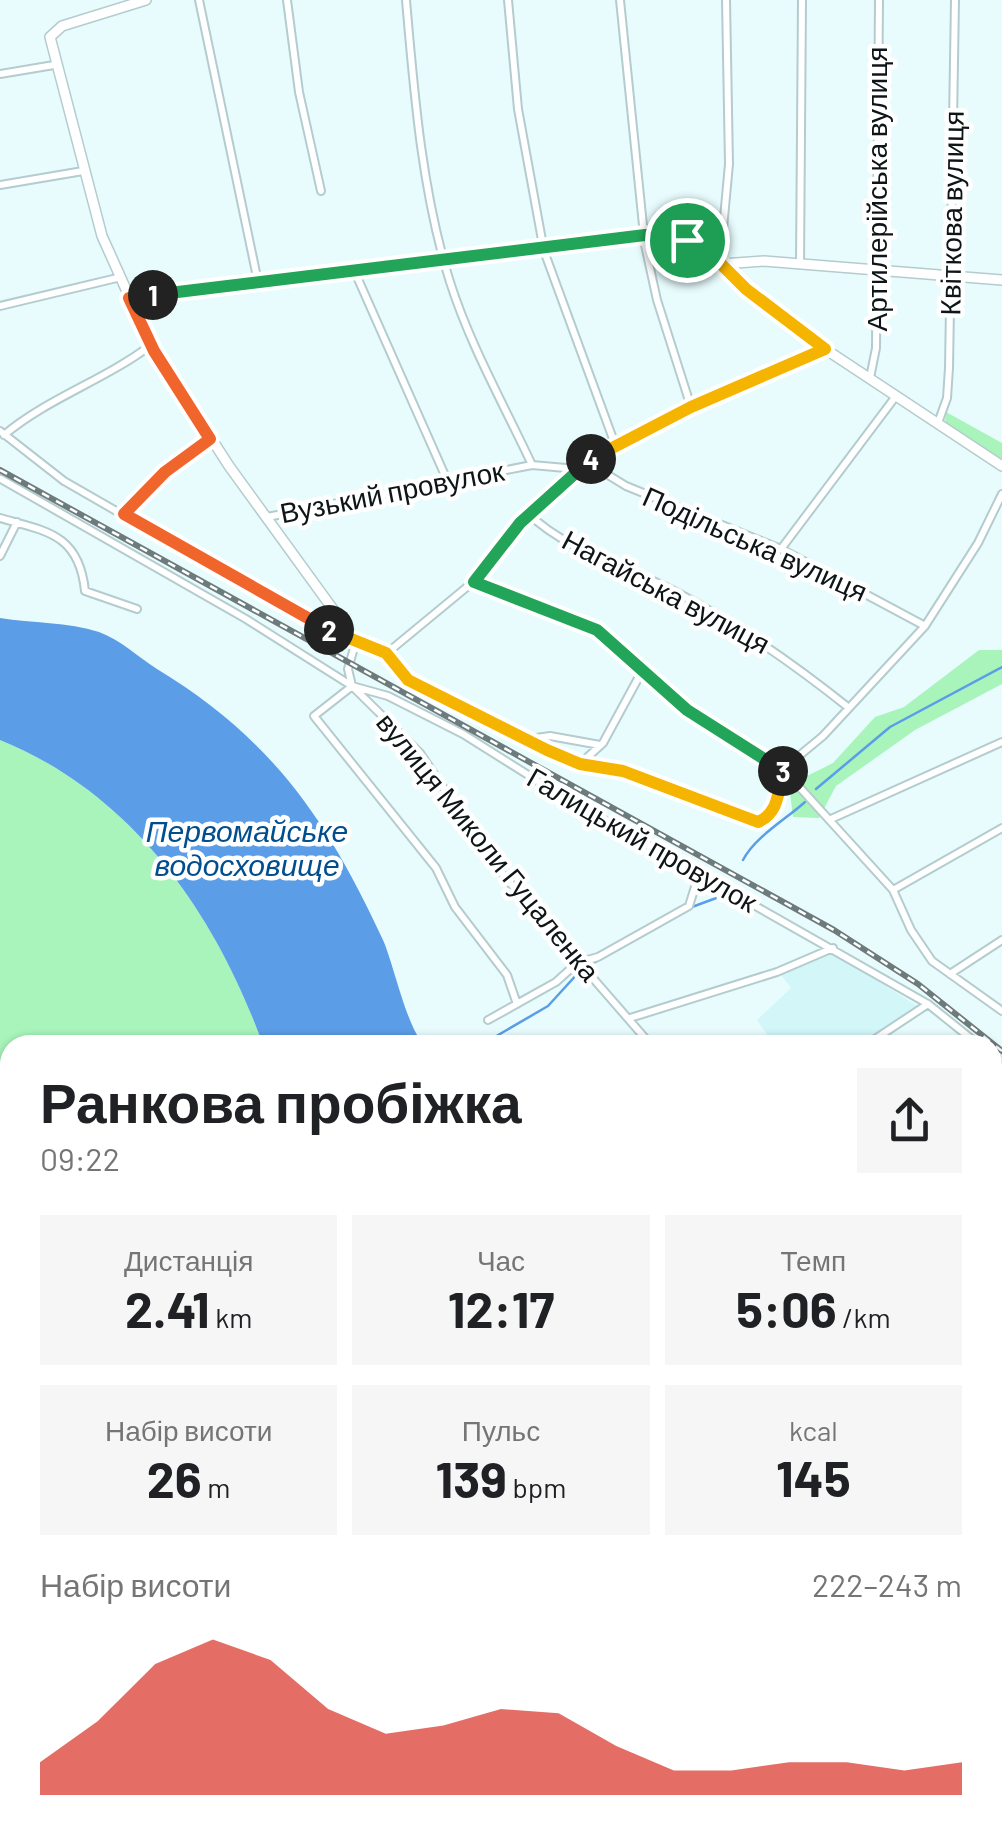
<!DOCTYPE html>
<html lang="uk">
<meta charset="utf-8">
<style>
body{margin:0;font-family:Barlow,sans-serif;background:#f6f6f6;color:#202124;height:100vh;display:flex;flex-direction:column;font-size:38px;white-space:nowrap}
*{box-sizing:border-box;margin:0}
p{font-size:32px;color:#757577}
.icon{flex:none;width:55px;height:55px;fill:none;stroke:currentColor;stroke-width:2;stroke-linecap:round;stroke-linejoin:round}
.map{position:relative;flex:1;overflow:hidden}
.panel{position:absolute;left:0px;top:1035px;width:1002px;height:812px;display:flex;flex-direction:column;background:#fff;border-radius:30px 30px 0 0;box-shadow:0 2px 8px #0004}
.panel>*{flex:none}
.pin{position:absolute;display:grid;place-items:center;width:85px;height:85px;color:#fff;margin:-42px;border:5px solid #fff;border-radius:50%;box-shadow:0 2px 10px #0007}
.km{position:absolute;width:50px;height:50px;margin:-25px;border-radius:50%;background:#222;color:#fff;font-size:28px;line-height:50px;text-align:center}
.round{display:grid;place-items:center;flex:none;width:105px;height:105px;border-radius:0px;background:#f6f6f6}
.headline{display:flex;align-items:center;justify-content:space-between;height:170px;padding:0 40px}
h1{font-size:55px;font-weight:700;line-height:75px}
.figures{display:grid;grid-template-columns:repeat(3,1fr);gap:15px;height:170px;padding:10px 40px}
.figures div{display:grid;align-content:center;border-radius:0px;background:#f6f6f6;text-align:center}
.figures b{font-size:50px;font-weight:700}
.figures small{font-size:28px;font-weight:400}
.figures p{font-size:28px}
.chart{height:280px;padding:20px 40px}
.chart p{display:flex;justify-content:space-between}
.chart svg{width:100%;height:180px;margin-top:10px;fill:#d93025;opacity:.7}
.map>svg:first-child{display:block}
.built{fill:#d3f6f9}
.green{fill:#a8f4bb}
.water{fill:#5b9de6}
.lines{fill:none;stroke-linecap:round;stroke-linejoin:round}
.stream{stroke:#5b9de6;stroke-width:2.5}
.minor-casing{stroke:#b4ccce;stroke-width:10}
.tertiary-casing{stroke:#b4ccce;stroke-width:12}
.minor{stroke:#fff;stroke-width:6}
.tertiary{stroke:#fff;stroke-width:9}
.rail-casing{stroke:#6d7b7c;stroke-width:6}
.rail{stroke:#fff;stroke-width:2.5;stroke-dasharray:8;stroke-linecap:butt}
.split-1-casing{stroke:#fff;stroke-width:20}
.split-2-casing{stroke:#fff;stroke-width:20}
.split-3-casing{stroke:#fff;stroke-width:20}
.split-4-casing{stroke:#fff;stroke-width:20}
.split-5-casing{stroke:#fff;stroke-width:20}
.split-1{stroke:#22a559;stroke-width:12}
.split-2{stroke:#f0652b;stroke-width:12}
.split-3{stroke:#f5b400;stroke-width:12}
.split-4{stroke:#22a559;stroke-width:12}
.split-5{stroke:#f5b400;stroke-width:12}
.labels{text-anchor:middle;stroke-width:9;stroke-linejoin:round;paint-order:stroke}
.street-label{font-size:28px;fill:#0d1516;stroke:#fff}
.water-label{font-size:30px;font-style:italic;fill:#014e8f;stroke:#fff}
</style>
<div class="map">
<svg width="1002" height="1847" viewBox="0 0 1002 1847">
<rect width="100%" height="100%" fill="#e8fcfe"/>
<!-- built -->
<path class="built" d="M 834,953 L 917,1006 L 861,1045 L 774,1045 L 757,1020 L 791,988 L 781,975 Z"/>
<!-- green -->
<path class="green" d="M 946,412 L 1002,443 L 1002,462 L 945,423 Z
M 979,650 L 1002,650 L 1002,684 L 915,730 L 836,786 L 819,818 L 793,817 L 789,785 L 833,763 L 875,717 L 904,707 Z
M 0,740 C 132,793 216,914 263,1045 L 10,1045 L 10,1073 L 0,1059 Z"/>
<!-- water -->
<path class="water" d="M 0,618 C 32,623 68,622 99,632 C 121,640 138,657 157,669 C 272,739 327,819 383,940 C 394,965 408,1032 425,1045 L 263,1045 C 216,914 132,793 0,740 Z
M 993,1637 L 1002,1645 L 1002,1734 L 993,1732 Z
M 993,1784 L 1002,1787 L 1002,1847 L 863,1847 L 825,1838 L 992,1838 Z"/>
<g class="lines">
<!-- stream -->
<path class="stream" d="M 816,789 L 890,727 L 1002,667
M 743,860 C 755,837 785,820 805,802
M 692,907 L 719,897
M 590,965 L 660,926
M 481,1045 L 548,1006 L 579,972
M 992,1507 L 1002,1493"/>
<defs>
<path id="minor" d="M 199,0 L 258,282
M 287,0 L 299,92 L 321,191
M 406,0 C 414,93 422,193 450,282 C 470,345 504,405 532,465
M 508,0 L 518,109 L 544,251 L 616,447
M 620,0 L 645,245 L 657,300 L 691,407
M 0,74 L 54,65
M 0,185 L 83,171
M 720,261 L 729,164 L 726,0
M 800,264 L 802,0
M 354,270 L 447,480
M 0,306 L 117,278
M 870,378 L 876,348 L 879,0
M 938,423 L 947,398 L 949,368 L 955,0
M 0,431 L 64,481 L 311,623 L 387,653 L 408,679 L 453,705 L 580,764 L 623,771 L 758,823 L 775,807 L 783,769 L 823,736 L 925,626 L 978,543 L 1002,494
M 4,435 C 48,398 105,380 151,345
M 587,462 L 626,486 L 781,549 L 925,626
M 1,479 L 246,619 L 352,686 L 388,696 L 463,734 L 560,795 L 928,1004 L 979,1045
M 124,514 L 165,472 L 210,439
M 529,514 C 566,551 632,568 678,593 C 740,626 794,664 849,708
M 267,517 L 532,465 L 577,469
M 0,518 C 45,531 79,533 85,591 L 137,609
M 781,549 L 896,396
M 0,556 L 17,522
M 473,582 L 597,630 L 687,709 L 783,769 L 893,890 L 911,930 L 932,961 L 1002,1011
M 356,641 L 348,669 L 352,686 L 420,753 L 498,869 L 651,1045
M 387,653 L 473,582 L 520,523 L 582,465 L 691,407 L 825,349
M 351,687 L 314,716 L 436,868 L 455,907 L 507,975 L 517,1004
M 530,739 L 550,736 L 600,745
M 580,764 L 603,743 L 641,673
M 831,819 L 1002,742
M 893,890 L 1002,828
M 950,974 L 1002,940
M 630,1018 L 777,972 L 833,948
M 488,1020 L 556,982 L 577,963 L 598,957 L 689,906 L 699,874
M 866,1045 L 928,1004
M 992,1059 L 1002,1068
M 992,1116 L 1002,1111
M 992,1219 L 1002,1212
M 0,1259 L 10,1253
M 992,1361 L 1002,1360
M 0,1372 L 10,1387
M 0,1429 L 10,1422
M 992,1437 L 1002,1433
M 992,1571 L 1002,1566
M 0,1820 L 13,1847
M 318,1838 L 325,1847
M 450,1838 L 457,1847
M 80,1847 L 97,1838
M 580,1847 L 593,1838"/>
<path id="tertiary" d="M 146,0 L 62,26 L 50,37 L 102,236 L 151,345 L 229,466 L 356,641
M 722,264 L 764,261 L 1002,280
M 129,298 L 645,235 L 672,236 L 711,253 L 746,289 L 825,349 L 1002,466"/>
</defs>
<!-- minor casing -->
<use href="#minor" class="minor-casing"/>
<!-- tertiary casing -->
<use href="#tertiary" class="tertiary-casing"/>
<!-- minor -->
<use href="#minor" class="minor"/>
<!-- tertiary -->
<use href="#tertiary" class="tertiary"/>
<defs>
<path id="rail" d="M 0,470 L 834,930 L 918,984 L 1002,1051"/>
</defs>
<!-- rail casing -->
<use href="#rail" class="rail-casing"/>
<!-- rail -->
<use href="#rail" class="rail"/>
</g>
<g class="lines">
<defs>
<path id="split-1" d="M 153,295 L 645,235 L 687,240"/>
<path id="split-2" d="M 153,295 L 129,298 L 154,351 L 210,439 L 165,472 L 124,514 L 329,630"/>
<path id="split-3" d="M 329,630 L 386,653 L 408,680 L 547,750 L 580,764 L 623,771 L 758,822 C 779,813 778,792 783,771"/>
<path id="split-4" d="M 591,459 L 520,523 L 474,582 L 597,630 L 687,710 L 783,771"/>
<path id="split-5" d="M 591,459 L 691,407 L 825,349 L 746,289 L 711,254 L 687,240"/>
</defs>
<!-- split-1 casing -->
<use href="#split-1" class="split-1-casing"/>
<!-- split-2 casing -->
<use href="#split-2" class="split-2-casing"/>
<!-- split-3 casing -->
<use href="#split-3" class="split-3-casing"/>
<!-- split-4 casing -->
<use href="#split-4" class="split-4-casing"/>
<!-- split-5 casing -->
<use href="#split-5" class="split-5-casing"/>
<!-- split-1 -->
<use href="#split-1" class="split-1"/>
<!-- split-2 -->
<use href="#split-2" class="split-2"/>
<!-- split-3 -->
<use href="#split-3" class="split-3"/>
<!-- split-4 -->
<use href="#split-4" class="split-4"/>
<!-- split-5 -->
<use href="#split-5" class="split-5"/>
</g>
<g class="labels">
<!-- street labels -->
<g class="street-label">
<text transform="translate(877 189) rotate(-90)" y="10">Артилерійська вулиця</text>
<text transform="translate(952 213) rotate(-89)" y="10">Квіткова вулиця</text>
<text transform="translate(392 492) rotate(-11)" y="10">Вузький провулок</text>
<text transform="translate(755 544) rotate(24)" y="10">Подільська вулиця</text>
<text transform="translate(666 592) rotate(28)" y="10">Нагайська вулиця</text>
<text transform="translate(642 840) rotate(30)" y="10">Галицький провулок</text>
<text transform="translate(488 847) rotate(51)" y="10">вулиця Миколи Гуцаленка</text>
</g>
<!-- water labels -->
<g class="water-label">
<text x="247" y="842">Первомайське<tspan x="247" dy="34">водосховище</tspan></text>
</g>
</g>
</svg>
<div class="pin" style="left:687px;top:240px;background:#1e9e55"><svg class="icon" aria-label="arrive" viewBox="0 0 24 24"><path d="M6 21V4h12l-3 4 3 4H6"/></svg></div>
<b class="km" style="left:153px;top:295px">1</b>
<b class="km" style="left:329px;top:630px">2</b>
<b class="km" style="left:783px;top:771px">3</b>
<b class="km" style="left:591px;top:459px">4</b>
<section class="panel">
<div class="headline"><div><h1>Ранкова пробіжка</h1><p>09:22</p></div><a class="round"><svg class="icon" aria-label="share" viewBox="0 0 24 24"><path d="M12 15V3M7 8l5-5 5 5M5 13v7h14v-7"/></svg></a></div>
<div class="figures">
<div><p>Дистанція</p><b>2.41<small> km</small></b></div>
<div><p>Час</p><b>12:17</b></div>
<div><p>Темп</p><b>5:06<small> /km</small></b></div>
</div>
<div class="figures">
<div><p>Набір висоти</p><b>26<small> m</small></b></div>
<div><p>Пульс</p><b>139<small> bpm</small></b></div>
<div><p>kcal</p><b>145</b></div>
</div>
<div class="chart"><p><span>Набір висоти</span>222–243 m</p>
<svg viewBox="0 0 160 44" preserveAspectRatio="none"><path d="M0 44V36L10 26L20 12L30 6L40 11L50 23L60 29L70 27L80 23L90 24L100 32L110 38L120 38L130 36L140 36L150 38L160 36V44z"/></svg>
</div>
</section>
</div>
